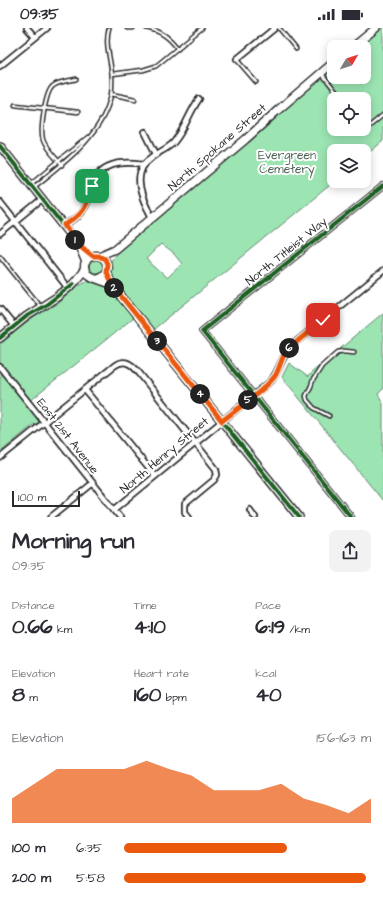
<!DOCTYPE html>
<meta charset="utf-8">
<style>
body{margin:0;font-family:"Architects Daughter",sans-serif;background:#f2f2f3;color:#2b2b33;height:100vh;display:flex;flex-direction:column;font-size:15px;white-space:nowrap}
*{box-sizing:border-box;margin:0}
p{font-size:13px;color:#7c7c81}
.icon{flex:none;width:22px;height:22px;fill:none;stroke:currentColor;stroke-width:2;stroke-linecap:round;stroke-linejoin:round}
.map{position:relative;height:489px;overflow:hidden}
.details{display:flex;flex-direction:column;background:#fff;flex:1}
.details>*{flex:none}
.needle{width:26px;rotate:51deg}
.tools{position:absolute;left:327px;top:12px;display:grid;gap:8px}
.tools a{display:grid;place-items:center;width:44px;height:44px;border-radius:8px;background:#fff;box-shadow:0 2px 10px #0003;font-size:20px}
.scale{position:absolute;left:12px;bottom:10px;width:68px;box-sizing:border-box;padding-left:4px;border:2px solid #2b2b2b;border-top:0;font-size:11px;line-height:14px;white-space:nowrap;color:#2b2b2b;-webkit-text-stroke:3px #fff;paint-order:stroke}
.pin{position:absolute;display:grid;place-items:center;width:34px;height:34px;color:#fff;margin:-17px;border-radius:8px;box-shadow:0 2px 6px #0006}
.km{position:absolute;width:20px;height:20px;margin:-10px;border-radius:50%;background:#222;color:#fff;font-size:11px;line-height:20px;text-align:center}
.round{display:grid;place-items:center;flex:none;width:42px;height:42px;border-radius:8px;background:#f2f2f3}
.summary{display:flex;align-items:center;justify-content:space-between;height:68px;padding:0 12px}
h1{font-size:22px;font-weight:800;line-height:30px}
.metrics{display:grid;grid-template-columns:repeat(3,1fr);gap:6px;height:68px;padding:4px 12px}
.metrics div{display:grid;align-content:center}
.metrics b{font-size:20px;font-weight:800}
.metrics small{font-size:11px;font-weight:400}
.metrics p{font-size:11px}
.chart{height:112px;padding:8px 12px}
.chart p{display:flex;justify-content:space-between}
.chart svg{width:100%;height:72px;margin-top:4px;fill:#ea580c;opacity:.7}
ul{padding:0 12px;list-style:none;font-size:13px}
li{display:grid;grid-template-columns:64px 48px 1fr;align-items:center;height:30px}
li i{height:10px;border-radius:5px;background:#ea580c}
.status{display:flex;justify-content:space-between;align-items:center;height:28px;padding:0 20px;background:#fff;direction:ltr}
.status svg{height:11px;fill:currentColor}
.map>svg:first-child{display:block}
.green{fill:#9ce5b3;stroke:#64886f;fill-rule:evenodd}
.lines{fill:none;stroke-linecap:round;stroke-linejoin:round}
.lane-casing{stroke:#2b2b2b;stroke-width:5.5}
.street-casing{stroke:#2b2b2b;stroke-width:8}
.secondary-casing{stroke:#2b2b2b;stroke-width:10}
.lane{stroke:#fff;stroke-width:2.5}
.street{stroke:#fff;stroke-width:4.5}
.secondary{stroke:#fff;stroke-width:7}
.cycleway-casing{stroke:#fff;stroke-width:6}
.cycleway{stroke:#1b5e20;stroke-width:4}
.route-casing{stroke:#fff;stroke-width:8}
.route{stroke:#ea580c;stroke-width:5}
.labels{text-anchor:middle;stroke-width:4;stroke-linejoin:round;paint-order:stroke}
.street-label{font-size:12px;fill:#2b2b2b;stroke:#fff}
.park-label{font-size:12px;fill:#4d6354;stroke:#fff}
</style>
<div class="status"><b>09:35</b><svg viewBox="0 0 49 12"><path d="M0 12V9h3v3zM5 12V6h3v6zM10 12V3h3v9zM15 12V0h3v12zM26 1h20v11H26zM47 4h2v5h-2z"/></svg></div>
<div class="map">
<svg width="383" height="489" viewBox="0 0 383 489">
<rect width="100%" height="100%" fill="#fff"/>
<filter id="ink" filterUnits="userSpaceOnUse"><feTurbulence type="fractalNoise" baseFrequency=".025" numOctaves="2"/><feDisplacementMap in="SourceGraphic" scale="8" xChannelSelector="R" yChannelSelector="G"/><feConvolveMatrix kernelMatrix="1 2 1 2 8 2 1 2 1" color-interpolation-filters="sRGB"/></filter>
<g filter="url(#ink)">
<!-- green -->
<path class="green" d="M 376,0 L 383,0 L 383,113 L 364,129 L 364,123 L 334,123 L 335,153 L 154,301 L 111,248 C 105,234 118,224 127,215 L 334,34 L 334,49 L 364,49 L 364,19 L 353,19 ZM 334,71 L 364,71 L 364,101 L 334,101 ZM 161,216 L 174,226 L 182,236 L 167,250 L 146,231 Z
M89 238a7 7 0 1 1 14 0a7 7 0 1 1-14 0Z
M 92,251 L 107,257 L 133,290 L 30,373 L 0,335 L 0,316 C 11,307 23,297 35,289 C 43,284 51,279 59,274 C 69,266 79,254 92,251 Z
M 383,285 L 383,361 L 378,366 L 383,375 L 383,473 L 282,349 L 289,335 L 308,349 L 311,345 Z
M 0,343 L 39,393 L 38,395 L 33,397 L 3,422 L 0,425 Z"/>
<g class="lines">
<defs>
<path id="lane" d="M 127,0 L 133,0
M 146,0 C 161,3 169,9 178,21
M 279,0 L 296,21
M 237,32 L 256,54
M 112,46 L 143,42 L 156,38 L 202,0
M 322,46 L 342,71
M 111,66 L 135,71
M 15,77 L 78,84
M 364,100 L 365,102 L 383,87
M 62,137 C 55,129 46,121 43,112 C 40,103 45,64 53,58 C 59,53 69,53 76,51
M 32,155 L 88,109
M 34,159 C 65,134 102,108 111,67 C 112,62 112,56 112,51 C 112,34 104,17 109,0
M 0,228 L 41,279
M 329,388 L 314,380 L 307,372 L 306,368 L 311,358 L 313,352 L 322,338 L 338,324 L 345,323 L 354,324"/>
<path id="street" d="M 27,0 L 35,9
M 237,31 L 275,0
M 0,38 L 47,0
M 145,104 L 156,126
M 0,174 L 68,260
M 152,189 C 142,172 130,145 151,130 C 158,124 168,121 174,114 C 185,101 189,85 199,71
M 65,197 C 71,193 77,190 82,184 C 87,176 88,167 91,158 C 100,134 122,133 144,136
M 0,206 L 43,171
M 0,281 L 14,298
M 0,339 L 120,489
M 85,362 L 155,448
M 0,430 L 114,338 C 125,330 132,336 140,346 L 216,441 L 217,447 L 214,452 L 185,476 L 185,484 L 189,489
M 114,482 L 271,353 C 280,342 281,329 291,318 L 383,243
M 250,482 L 255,489
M 51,489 L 93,455
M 351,489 L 202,303 L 383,158"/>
<path id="secondary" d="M 353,19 L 376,0
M 0,118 L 78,216 L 86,234
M 99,228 L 115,221 L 246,111 L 278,82 L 334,34
M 106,244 L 112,257 L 299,489
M 97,250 C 104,248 110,242 106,234 C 100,221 81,229 85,243 C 88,251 105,252 112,257
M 0,310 L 27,288 L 57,269 L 73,256 L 85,241"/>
</defs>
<!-- lane casing -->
<use href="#lane" class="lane-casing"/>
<!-- street casing -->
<use href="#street" class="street-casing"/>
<!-- secondary casing -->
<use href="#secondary" class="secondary-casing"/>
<!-- lane -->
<use href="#lane" class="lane"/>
<!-- street -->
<use href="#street" class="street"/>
<!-- secondary -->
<use href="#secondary" class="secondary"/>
<defs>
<path id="cycleway" d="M 0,118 L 78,216
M 112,257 L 299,489
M 0,310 L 27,288 L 46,277 L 73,256
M 351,489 L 202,303 L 383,158"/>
</defs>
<!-- cycleway casing -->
<use href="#cycleway" class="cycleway-casing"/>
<!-- cycleway -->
<use href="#cycleway" class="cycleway"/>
</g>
</g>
<g class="lines" filter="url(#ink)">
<defs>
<path id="route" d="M 92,158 C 85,179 84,185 65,197 L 78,216 L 93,228 L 99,228 L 105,231 L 107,236 L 106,244 L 112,257 L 222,393 C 237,381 264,363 275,348 C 280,340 281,330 287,322 L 323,292"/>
</defs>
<!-- route casing -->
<use href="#route" class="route-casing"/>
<!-- route -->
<use href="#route" class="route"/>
</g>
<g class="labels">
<!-- street labels -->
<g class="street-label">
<text transform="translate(217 119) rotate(-41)" y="4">North Spokane Street</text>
<text transform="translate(286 223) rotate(-39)" y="4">North Titleist Way</text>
<text transform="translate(68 408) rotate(52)" y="4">East 21st Avenue</text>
<text transform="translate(164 427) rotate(-40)" y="4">North Henry Street</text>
</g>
<!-- park labels -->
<g class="park-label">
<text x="287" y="131">Evergreen<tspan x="287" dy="14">Cemetery</tspan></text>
</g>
</g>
</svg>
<div class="tools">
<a><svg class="needle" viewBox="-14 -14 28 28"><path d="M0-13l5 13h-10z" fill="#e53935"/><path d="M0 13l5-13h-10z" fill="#7c7c81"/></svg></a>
<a><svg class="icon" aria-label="locate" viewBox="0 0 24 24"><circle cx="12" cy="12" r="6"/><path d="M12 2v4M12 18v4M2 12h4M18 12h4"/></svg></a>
<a><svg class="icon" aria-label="layers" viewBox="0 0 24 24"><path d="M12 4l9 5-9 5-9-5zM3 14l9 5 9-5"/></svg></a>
</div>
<div class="scale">100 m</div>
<div class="pin" style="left:92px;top:158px;background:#1e9e55"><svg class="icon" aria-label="arrive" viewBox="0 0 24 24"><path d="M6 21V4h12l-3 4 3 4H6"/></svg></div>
<div class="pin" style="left:323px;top:292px;background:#d93025"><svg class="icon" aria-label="check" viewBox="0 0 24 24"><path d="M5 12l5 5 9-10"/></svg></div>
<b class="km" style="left:75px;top:212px">1</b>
<b class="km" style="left:114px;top:260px">2</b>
<b class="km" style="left:157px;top:313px">3</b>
<b class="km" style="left:200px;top:366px">4</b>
<b class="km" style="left:248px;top:372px">5</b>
<b class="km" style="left:289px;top:320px">6</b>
</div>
<section class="details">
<div class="summary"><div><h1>Morning run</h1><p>09:35</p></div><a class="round"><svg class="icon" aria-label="share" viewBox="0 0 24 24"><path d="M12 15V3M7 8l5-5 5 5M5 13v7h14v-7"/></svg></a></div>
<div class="metrics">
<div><p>Distance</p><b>0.66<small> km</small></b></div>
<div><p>Time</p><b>4:10</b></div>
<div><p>Pace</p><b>6:19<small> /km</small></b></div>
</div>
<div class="metrics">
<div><p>Elevation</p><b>8<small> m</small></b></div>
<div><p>Heart rate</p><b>160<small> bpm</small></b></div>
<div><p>kcal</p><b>40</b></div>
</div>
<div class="chart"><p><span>Elevation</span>156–163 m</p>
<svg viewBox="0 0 160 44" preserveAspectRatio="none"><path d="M0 44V29L10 20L20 11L30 11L40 11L50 11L60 6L70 11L80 15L90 24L100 24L110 24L120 20L130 29L140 33L150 38L160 29V44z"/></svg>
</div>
<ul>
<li><b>100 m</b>6:35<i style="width:66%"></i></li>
<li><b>200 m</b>5:58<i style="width:98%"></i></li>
</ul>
</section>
